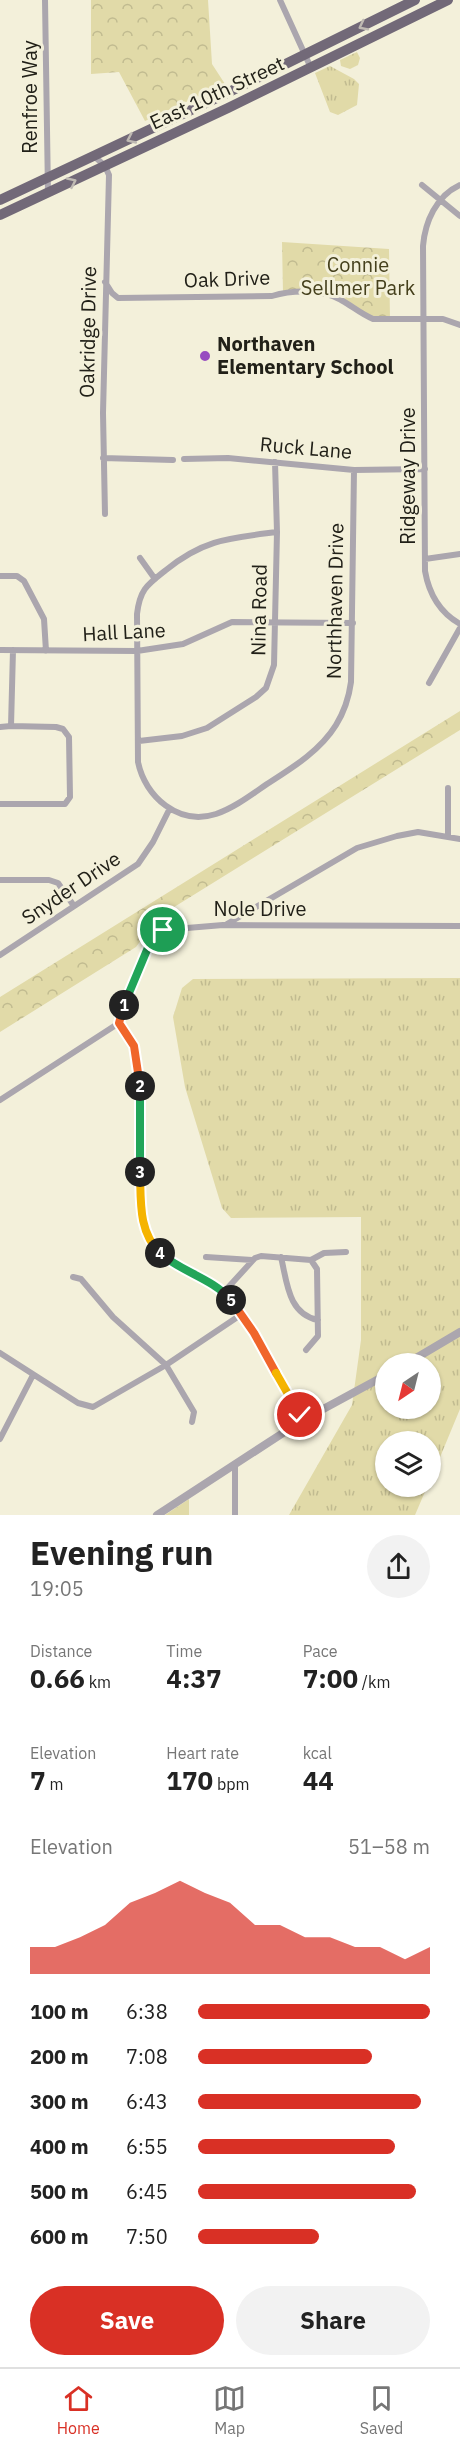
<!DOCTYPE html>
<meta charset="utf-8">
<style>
body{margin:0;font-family:"IBM Plex Sans",sans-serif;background:#f2f2f2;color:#222;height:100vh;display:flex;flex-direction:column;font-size:22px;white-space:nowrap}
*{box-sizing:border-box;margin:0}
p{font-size:20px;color:#767676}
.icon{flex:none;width:33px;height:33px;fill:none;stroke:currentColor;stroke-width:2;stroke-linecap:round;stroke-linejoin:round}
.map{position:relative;height:1515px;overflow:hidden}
.panel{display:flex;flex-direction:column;background:#fff;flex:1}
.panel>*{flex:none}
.needle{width:39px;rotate:215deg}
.fabs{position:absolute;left:375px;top:1353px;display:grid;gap:12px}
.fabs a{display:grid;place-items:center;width:66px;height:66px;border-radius:50%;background:#fff;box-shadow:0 2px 4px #0004;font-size:30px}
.pin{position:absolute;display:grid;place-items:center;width:51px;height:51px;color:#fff;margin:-26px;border:3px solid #fff;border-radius:50%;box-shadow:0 2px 6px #0007}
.km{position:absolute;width:30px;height:30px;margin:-15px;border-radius:50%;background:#222;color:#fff;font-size:16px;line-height:30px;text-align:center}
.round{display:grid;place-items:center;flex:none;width:63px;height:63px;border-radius:32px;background:#f2f2f2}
.head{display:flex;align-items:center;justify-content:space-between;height:102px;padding:0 30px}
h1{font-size:33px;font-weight:800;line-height:45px}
.figures{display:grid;grid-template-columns:repeat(3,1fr);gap:9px;height:102px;padding:6px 30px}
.figures div{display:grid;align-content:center}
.figures b{font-size:26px;font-weight:800}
.figures small{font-size:16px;font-weight:400}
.figures p{font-size:16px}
.chart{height:168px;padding:12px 30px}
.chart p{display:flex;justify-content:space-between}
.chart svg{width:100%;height:108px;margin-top:6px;fill:#d93025;opacity:.7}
.cta{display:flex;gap:12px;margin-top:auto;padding:12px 30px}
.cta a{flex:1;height:69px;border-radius:36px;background:#d93025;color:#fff;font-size:24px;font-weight:800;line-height:69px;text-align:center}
.cta a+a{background:#f2f2f2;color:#222}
ul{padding:0 30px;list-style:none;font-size:20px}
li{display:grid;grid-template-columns:96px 72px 1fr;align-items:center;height:45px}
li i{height:15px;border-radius:8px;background:#d93025}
.tabs{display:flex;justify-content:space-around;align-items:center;height:84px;border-top:2px solid #e0e0e0;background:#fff;font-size:16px;color:#767676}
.tabs a{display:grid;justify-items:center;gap:3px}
.tabs .current{color:#d93025}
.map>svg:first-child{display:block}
.grass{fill:url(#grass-tufts);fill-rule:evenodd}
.forest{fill:url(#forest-crowns)}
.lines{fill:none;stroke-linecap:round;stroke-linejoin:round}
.minor{stroke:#aba6ae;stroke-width:6}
.tertiary{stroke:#aba6ae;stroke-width:8}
.primary{stroke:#726978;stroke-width:10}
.oneway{stroke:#bfbab3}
.split-1-casing{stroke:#fff;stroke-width:12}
.split-2-casing{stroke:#fff;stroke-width:12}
.split-3-casing{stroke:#fff;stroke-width:12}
.split-4-casing{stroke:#fff;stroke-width:12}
.split-5-casing{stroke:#fff;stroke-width:12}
.split-6-casing{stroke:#fff;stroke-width:12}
.split-7-casing{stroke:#fff;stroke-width:12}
.split-1{stroke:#22a559;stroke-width:8}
.split-2{stroke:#f0652b;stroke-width:8}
.split-3{stroke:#22a559;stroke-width:8}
.split-4{stroke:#f5b400;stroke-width:8}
.split-5{stroke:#22a559;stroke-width:8}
.split-6{stroke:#f0652b;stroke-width:8}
.split-7{stroke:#f5b400;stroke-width:8}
.poi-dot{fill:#974dc0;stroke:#f3f0da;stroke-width:2}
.labels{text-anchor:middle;stroke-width:6;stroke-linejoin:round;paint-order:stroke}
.street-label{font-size:20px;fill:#212018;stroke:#f3f0da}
.park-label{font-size:20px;fill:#45401c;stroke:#f3f0da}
.poi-label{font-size:20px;font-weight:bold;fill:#212018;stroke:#f3f0da;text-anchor:start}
</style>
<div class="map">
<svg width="460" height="1515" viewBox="0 0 460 1515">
<defs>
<pattern id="grass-tufts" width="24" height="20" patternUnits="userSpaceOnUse" patternTransform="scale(1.5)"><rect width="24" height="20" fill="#e1daa8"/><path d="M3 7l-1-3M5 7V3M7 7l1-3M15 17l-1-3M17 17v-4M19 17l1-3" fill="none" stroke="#c1bb90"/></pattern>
<pattern id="forest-crowns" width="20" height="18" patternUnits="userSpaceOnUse" patternTransform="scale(1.5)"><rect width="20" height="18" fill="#e1daa8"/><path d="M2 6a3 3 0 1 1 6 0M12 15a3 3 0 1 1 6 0" fill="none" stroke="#c1bb90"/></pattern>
</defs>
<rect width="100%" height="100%" fill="#f3f0da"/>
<!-- grass -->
<path class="grass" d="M 357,52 L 360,58 L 358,65 L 350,69 L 341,66 L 340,60 Z
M 330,66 L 354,79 L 359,84 L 357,105 L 338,115 L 330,112 L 315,73 Z
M 460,978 L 460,1409 L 431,1479 L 430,1442 L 386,1442 L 386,1486 L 427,1487 L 415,1515 L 289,1515 L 352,1405 L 361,1340 L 361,1217 L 231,1218 L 222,1208 L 185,1087 L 173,1017 L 182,988 L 193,979 ZM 386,1364 L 430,1364 L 430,1408 L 386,1408 Z"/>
<!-- forest -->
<path class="forest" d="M 91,0 L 208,0 L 212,64 L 225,84 L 145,121 L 119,72 L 91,74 Z
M 282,242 L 389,249 L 390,320 L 364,315 L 341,300 L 311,293 L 283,293 Z
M 460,711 L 460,730 L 158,917 L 136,947 L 0,1032 L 0,997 Z
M 189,1499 L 189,1515 L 165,1515 Z"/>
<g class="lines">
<!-- minor -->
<path class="minor" d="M 45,0 L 48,193
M 280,0 L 311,68
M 94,156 L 105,166 L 109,175 L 103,413 L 105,514
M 422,185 L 460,216
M 460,185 C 436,196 425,222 423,246 L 425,571 C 429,594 439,612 460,624
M 105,282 L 112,293 L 118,298 L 272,296 C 292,290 322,289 341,300 C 352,306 361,314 373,319 L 443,319 L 460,325
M 103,458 L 173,460
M 184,459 L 228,458 L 354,470 L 425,469
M 277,532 C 230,538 204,539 166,570 C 147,585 140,589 137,614 L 138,762 C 145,797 179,826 216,814 C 234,808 251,795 267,784 C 292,768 320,751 336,725 C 344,712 349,697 351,682 L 354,470
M 140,558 L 155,579
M 425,559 L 460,554
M 0,576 L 17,576 L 24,581 L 44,619 L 46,651
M 0,650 L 137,651 L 183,644 L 232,622 L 353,623
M 429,683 L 460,628
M 0,727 L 11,726 L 13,650
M 139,741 L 182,736 L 207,728 L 256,697 L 266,688 L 274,665 L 277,532 L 275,462
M 448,788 L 448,836
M 0,804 L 65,804 L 70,797 L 69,737 L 63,729 L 56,727 L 11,726
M 0,880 L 49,880 L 58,883 L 74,906
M 227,924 L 357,848 L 397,836 L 418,832 L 460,839
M 0,955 L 138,864 L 153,842 L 169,810
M 119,1023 L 133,1046 L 139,1069 L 141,1205 L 145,1231 L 152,1244 L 169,1261 L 215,1286 L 238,1308 L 303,1420
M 0,1100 L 119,1023 L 124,1004 L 152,938 L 163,930 L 223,925 L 460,926
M 206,1257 L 252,1260
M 281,1257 C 287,1282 288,1314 318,1320
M 311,1260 L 324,1253 L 346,1252
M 73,1277 L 81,1279 L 113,1317 L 166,1365 L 194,1412 L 192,1422
M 223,1293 L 255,1258 L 261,1256 L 311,1260 L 317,1269 L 318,1336 L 306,1350
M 0,1353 L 78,1403 L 93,1407 L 166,1365 L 242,1314
M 0,1439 L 33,1375
M 235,1465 L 235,1515"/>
<!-- tertiary -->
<path class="tertiary" d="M 406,1364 L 460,1332
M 157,1515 L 303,1420 L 386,1375"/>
<!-- primary -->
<path class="primary" d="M 0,200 L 223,95 L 415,0
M 0,215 L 228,108 L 448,0"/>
</g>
<!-- one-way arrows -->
<defs><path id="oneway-chevron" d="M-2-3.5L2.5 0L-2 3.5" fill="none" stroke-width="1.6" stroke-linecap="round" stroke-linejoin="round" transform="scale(1.5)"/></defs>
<g class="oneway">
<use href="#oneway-chevron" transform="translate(363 26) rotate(153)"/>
<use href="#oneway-chevron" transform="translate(131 139) rotate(155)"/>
<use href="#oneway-chevron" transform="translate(72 182) rotate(-25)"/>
</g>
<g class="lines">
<defs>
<path id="split-1" d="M 124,1005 L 152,938 L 163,930"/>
<path id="split-2" d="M 124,1005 L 119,1023 L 134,1046 L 140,1086"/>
<path id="split-3" d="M 140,1086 L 140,1172"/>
<path id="split-4" d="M 140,1172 C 141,1201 138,1231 160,1253"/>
<path id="split-5" d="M 160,1253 C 181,1272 212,1278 231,1300"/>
<path id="split-6" d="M 231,1300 L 254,1333 L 276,1373"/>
<path id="split-7" d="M 276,1373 L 300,1415"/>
</defs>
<!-- split-1 casing -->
<use href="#split-1" class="split-1-casing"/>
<!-- split-2 casing -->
<use href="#split-2" class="split-2-casing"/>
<!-- split-3 casing -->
<use href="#split-3" class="split-3-casing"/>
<!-- split-4 casing -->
<use href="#split-4" class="split-4-casing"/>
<!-- split-5 casing -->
<use href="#split-5" class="split-5-casing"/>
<!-- split-6 casing -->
<use href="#split-6" class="split-6-casing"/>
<!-- split-7 casing -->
<use href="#split-7" class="split-7-casing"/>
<!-- split-1 -->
<use href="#split-1" class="split-1"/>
<!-- split-2 -->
<use href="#split-2" class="split-2"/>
<!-- split-3 -->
<use href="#split-3" class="split-3"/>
<!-- split-4 -->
<use href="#split-4" class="split-4"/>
<!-- split-5 -->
<use href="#split-5" class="split-5"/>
<!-- split-6 -->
<use href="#split-6" class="split-6"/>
<!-- split-7 -->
<use href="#split-7" class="split-7"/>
</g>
<!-- markers -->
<circle class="poi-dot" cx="205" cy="356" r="6"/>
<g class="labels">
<!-- street labels -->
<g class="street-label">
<text transform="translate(217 93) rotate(-25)" y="7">East 10th Street</text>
<text transform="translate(30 97) rotate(-90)" y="7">Renfroe Way</text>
<text transform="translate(227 279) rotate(-2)" y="7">Oak Drive</text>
<text transform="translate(88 332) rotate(-89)" y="7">Oakridge Drive</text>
<text transform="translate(306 448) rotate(5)" y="7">Ruck Lane</text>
<text transform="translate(408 476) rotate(-90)" y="7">Ridgeway Drive</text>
<text transform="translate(335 601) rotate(-89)" y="7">Northhaven Drive</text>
<text transform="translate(259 610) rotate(-89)" y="7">Nina Road</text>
<text transform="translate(124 632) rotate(-3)" y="7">Hall Lane</text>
<text transform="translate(71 888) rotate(-34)" y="7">Snyder Drive</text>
<text x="260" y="916">Nole Drive</text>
</g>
<!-- park labels -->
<g class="park-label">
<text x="358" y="272">Connie<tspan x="358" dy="23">Sellmer Park</tspan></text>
</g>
<!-- poi labels -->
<g class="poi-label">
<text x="217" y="351">Northaven<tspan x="217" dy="23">Elementary School</tspan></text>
</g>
</g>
</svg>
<div class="fabs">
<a><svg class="needle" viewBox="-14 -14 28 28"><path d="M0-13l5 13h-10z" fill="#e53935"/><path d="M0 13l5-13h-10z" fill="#767676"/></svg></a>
<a><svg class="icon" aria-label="layers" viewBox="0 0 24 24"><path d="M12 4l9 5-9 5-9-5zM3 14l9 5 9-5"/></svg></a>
</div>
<div class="pin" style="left:163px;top:930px;background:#1e9e55"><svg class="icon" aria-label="arrive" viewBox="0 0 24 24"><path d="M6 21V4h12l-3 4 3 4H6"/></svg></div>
<div class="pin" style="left:300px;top:1415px;background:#d93025"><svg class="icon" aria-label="check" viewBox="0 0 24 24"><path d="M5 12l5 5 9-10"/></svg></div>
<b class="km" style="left:124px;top:1005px">1</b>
<b class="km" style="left:140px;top:1086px">2</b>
<b class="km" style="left:140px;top:1172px">3</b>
<b class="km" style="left:160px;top:1253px">4</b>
<b class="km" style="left:231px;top:1300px">5</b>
</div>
<section class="panel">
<div class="head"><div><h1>Evening run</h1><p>19:05</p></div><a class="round"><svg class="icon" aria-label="share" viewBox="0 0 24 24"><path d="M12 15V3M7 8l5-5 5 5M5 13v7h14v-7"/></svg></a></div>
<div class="figures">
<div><p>Distance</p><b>0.66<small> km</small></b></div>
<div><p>Time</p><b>4:37</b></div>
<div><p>Pace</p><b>7:00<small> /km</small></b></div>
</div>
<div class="figures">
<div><p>Elevation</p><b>7<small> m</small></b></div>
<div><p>Heart rate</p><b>170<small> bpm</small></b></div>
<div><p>kcal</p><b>44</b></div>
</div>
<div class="chart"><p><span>Elevation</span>51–58 m</p>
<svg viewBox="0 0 160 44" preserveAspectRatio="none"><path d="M0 44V33L10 33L20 29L30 24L40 15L50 11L60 6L70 11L80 15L90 24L100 24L110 29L120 29L130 33L140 33L150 38L160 33V44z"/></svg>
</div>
<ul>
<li><b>100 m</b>6:38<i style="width:100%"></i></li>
<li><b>200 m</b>7:08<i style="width:75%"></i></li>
<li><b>300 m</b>6:43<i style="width:96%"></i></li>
<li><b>400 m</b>6:55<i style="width:85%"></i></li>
<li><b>500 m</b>6:45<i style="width:94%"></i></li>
<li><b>600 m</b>7:50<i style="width:52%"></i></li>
</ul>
<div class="cta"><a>Save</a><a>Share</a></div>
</section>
<nav class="tabs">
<a class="current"><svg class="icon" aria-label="home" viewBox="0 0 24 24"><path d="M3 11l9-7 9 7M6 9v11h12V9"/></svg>Home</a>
<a><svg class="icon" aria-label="map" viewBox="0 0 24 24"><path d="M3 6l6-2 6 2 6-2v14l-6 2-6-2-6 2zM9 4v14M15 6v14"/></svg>Map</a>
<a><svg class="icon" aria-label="saved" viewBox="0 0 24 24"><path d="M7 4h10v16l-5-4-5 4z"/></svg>Saved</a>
</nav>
